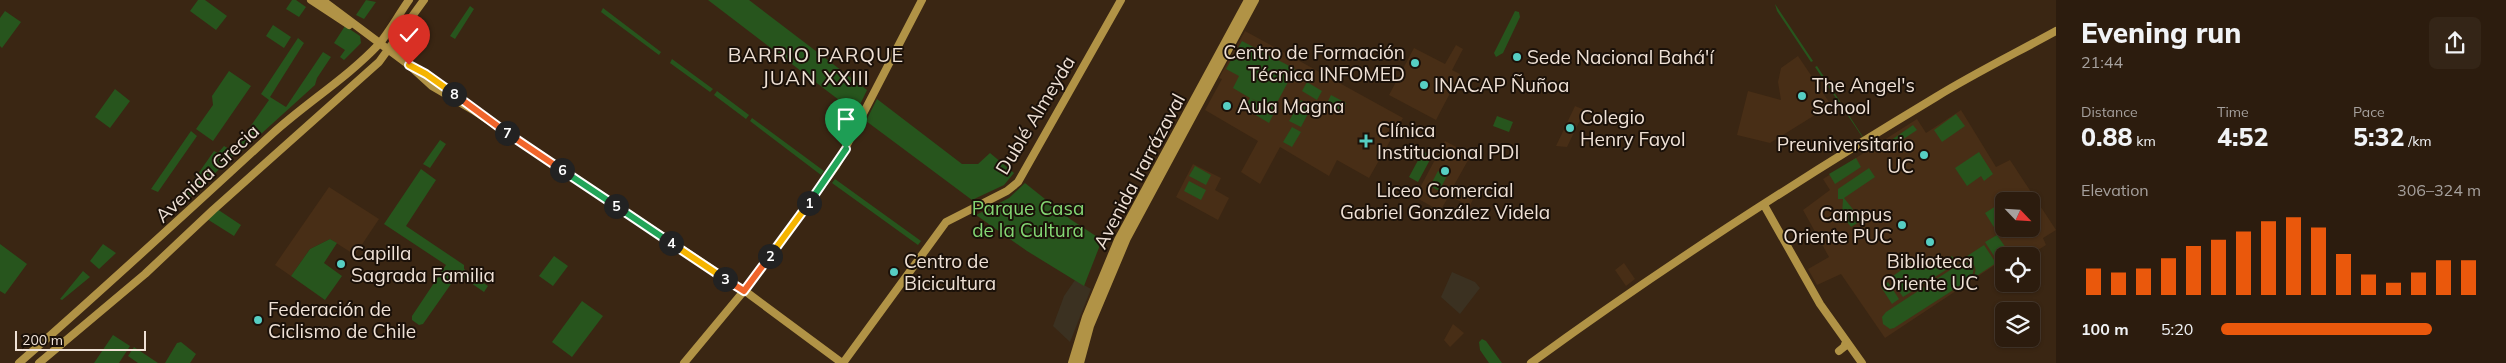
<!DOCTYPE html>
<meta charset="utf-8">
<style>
body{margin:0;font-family:Mulish,sans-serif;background:#342517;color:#f1f3f6;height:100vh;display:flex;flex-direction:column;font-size:19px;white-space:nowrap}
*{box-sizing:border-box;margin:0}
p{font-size:16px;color:#a6a19e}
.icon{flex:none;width:28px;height:28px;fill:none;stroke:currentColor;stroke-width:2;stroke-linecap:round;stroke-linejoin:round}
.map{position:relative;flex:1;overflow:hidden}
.details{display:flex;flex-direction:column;background:#2c1c0e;width:450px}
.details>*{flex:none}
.needle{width:32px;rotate:115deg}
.controls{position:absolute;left:1995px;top:192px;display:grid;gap:10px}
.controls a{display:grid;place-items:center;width:45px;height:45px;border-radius:8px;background:#2c1c0e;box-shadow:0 1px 4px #0004,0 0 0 1px #483a2e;font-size:25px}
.scale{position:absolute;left:15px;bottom:12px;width:131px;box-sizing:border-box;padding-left:5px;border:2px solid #efe1d6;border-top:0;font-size:14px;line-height:18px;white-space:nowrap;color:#efe1d6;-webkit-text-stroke:4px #1b1109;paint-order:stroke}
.pin{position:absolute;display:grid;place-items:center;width:42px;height:42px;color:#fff;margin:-51px -21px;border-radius:50% 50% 50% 0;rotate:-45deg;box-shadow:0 0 5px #0007}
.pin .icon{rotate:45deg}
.km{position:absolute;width:25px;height:25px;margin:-12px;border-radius:50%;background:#222;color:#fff;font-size:14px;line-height:25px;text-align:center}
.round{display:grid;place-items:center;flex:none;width:52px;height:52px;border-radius:8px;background:#342517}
.summary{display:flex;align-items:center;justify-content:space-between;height:85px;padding:0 25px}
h1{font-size:28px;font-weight:800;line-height:38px}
.figures{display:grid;grid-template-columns:repeat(3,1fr);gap:8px;height:85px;padding:5px 25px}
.figures div{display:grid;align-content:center}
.figures b{font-size:25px;font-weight:800}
.figures small{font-size:14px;font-weight:400}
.figures p{font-size:14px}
.chart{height:140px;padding:10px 25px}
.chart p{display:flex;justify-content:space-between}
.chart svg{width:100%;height:90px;margin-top:5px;stroke:#ea580c;stroke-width:6}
ul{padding:0 25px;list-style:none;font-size:16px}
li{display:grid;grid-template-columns:80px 60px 1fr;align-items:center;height:38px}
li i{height:12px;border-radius:6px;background:#ea580c}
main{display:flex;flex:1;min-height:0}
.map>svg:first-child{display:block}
.commercial{fill:#3b3121}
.built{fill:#482e16;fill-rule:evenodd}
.green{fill:#27551d}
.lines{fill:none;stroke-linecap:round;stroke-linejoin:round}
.major{stroke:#b19346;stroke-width:8}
.split-1-casing{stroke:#fff;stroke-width:10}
.split-2-casing{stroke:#fff;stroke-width:10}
.split-3-casing{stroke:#fff;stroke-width:10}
.split-4-casing{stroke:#fff;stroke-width:10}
.split-5-casing{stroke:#fff;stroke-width:10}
.split-6-casing{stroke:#fff;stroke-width:10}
.split-7-casing{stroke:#fff;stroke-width:10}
.split-8-casing{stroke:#fff;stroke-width:10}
.split-9-casing{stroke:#fff;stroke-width:10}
.split-1{stroke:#22a559;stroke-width:6}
.split-2{stroke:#f5b400;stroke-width:6}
.split-3{stroke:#f0652b;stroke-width:6}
.split-4{stroke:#f5b400;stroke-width:6}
.split-5{stroke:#22a559;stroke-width:6}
.split-6{stroke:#22a559;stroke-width:6}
.split-7{stroke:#f0652b;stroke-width:6}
.split-8{stroke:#f0652b;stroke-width:6}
.split-9{stroke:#f5b400;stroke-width:6}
.poi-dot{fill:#56cec3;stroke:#1b1109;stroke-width:2}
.labels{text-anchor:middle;stroke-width:4;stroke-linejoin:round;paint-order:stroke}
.poi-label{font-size:19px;fill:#efe1d6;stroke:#1b1109;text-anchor:start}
.street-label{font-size:19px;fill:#efe1d6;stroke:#1b1109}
.park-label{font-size:19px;fill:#83d673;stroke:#1b1109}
.neighbourhood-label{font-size:20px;letter-spacing:1px;fill:#efe1d6;stroke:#1b1109}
</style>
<main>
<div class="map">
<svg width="2056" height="363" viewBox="0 0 2056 363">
<rect width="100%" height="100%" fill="#3a2613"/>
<!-- commercial -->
<path class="commercial" d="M 1452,272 L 1475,282 L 1480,288 L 1460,314 L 1441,297 Z
M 1075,280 L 1091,289 L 1070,342 L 1053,326 L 1064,296 Z"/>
<!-- built -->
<path class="built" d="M 1245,31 L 1403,118 L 1369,178 L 1337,160 L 1329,176 L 1280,147 L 1260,184 L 1241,172 L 1258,141 L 1205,110 L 1222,79 L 1219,78 Z
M 1456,45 L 1463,49 L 1452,70 L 1460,74 L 1436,120 L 1389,95 L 1414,48 L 1445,64 Z
M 1798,56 L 1831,105 L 1770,143 L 1737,135 L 1748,91 L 1781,100 L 1778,82 L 1781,68 Z
M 1575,106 L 1585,110 L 1567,147 L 1556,146 Z
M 1961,110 L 1996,167 L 2010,160 L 2056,230 L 2043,238 L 2046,245 L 2030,255 L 2023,246 L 2008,256 L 2004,256 L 2004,259 L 1885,338 L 1841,274 L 1817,285 L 1808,269 L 1829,257 L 1803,210 L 1830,190 L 1823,179 L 1917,119 L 1926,133 ZM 2004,201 L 2031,201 L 2031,229 L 2004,229 Z
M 1445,141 L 1471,155 L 1453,187 L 1474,197 L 1470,206 L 1449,196 L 1440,211 L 1415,197 Z
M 1193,164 L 1221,178 L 1215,190 L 1229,198 L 1218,220 L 1176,197 Z
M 329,187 L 379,219 L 355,255 L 330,239 L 310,249 L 291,276 L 275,265 Z
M 1624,263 L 1635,279 L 1626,286 L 1615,270 Z
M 1453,324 L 1464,333 L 1450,347 L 1444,340 Z"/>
<!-- green -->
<path class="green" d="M 198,0 L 205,0 L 227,16 L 216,30 L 190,11 Z
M 292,0 L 296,0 L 306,7 L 299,17 L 286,9 Z
M 366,0 L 376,2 L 364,19 L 356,15 Z
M 708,0 L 749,0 L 867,90 L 856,113 Z
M 1775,4 L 1813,61 L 1811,62 L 1777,11 Z
M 470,6 L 474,9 L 455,39 L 450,36 Z
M 603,8 L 661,52 L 659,55 L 601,12 Z
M 5,11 L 21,22 L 2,48 L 0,46 L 0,18 Z
M 1515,11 L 1519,12 L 1520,17 L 1503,53 L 1496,57 L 1494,53 Z
M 273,25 L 291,37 L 284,48 L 266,36 Z
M 345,26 L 360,36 L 361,43 L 344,60 L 340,57 L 345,50 L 334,43 Z
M 298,38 L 304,43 L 270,97 L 286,107 L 323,52 L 331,57 L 317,78 L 315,85 L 242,151 L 237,152 L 181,206 L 177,204 L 214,151 L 218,153 L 224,146 L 233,151 L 269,100 L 261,94 Z
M 1242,41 L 1295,69 L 1273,110 L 1251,98 L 1274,113 L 1269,123 L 1244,108 L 1250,98 L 1233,88 L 1239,76 L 1226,69 Z
M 672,59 L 713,89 L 710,92 L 670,63 Z
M 1817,66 L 1863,137 L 1863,138 L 1815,67 Z
M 229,71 L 251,86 L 213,141 L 196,129 L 213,105 L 212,96 Z
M 1307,82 L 1322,91 L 1317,100 L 1302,91 Z
M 115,89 L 130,101 L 110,128 L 95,117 Z
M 717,91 L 749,115 L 746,119 L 714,95 Z
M 1331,95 L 1346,103 L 1342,111 L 1327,103 Z
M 877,99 L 962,164 L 978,164 L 990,153 L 1014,173 L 1004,185 L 972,200 L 866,121 Z
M 1301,100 L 1312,106 L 1301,127 L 1289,121 Z
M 1956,114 L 1965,126 L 1942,142 L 1934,130 Z
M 1497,116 L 1513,122 L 1509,132 L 1493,126 Z
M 752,118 L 824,171 L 821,175 L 750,121 Z
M 1913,125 L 1917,130 L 1890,148 L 1887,143 Z
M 1292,127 L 1301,132 L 1292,147 L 1283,142 Z
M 191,131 L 197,136 L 158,192 L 151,189 Z
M 440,140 L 446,144 L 430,168 L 423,164 Z
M 1423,151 L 1432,156 L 1418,182 L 1409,177 Z
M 1979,152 L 1993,174 L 1984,181 L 1981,176 L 1967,186 L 1955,168 Z
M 1856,158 L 1861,167 L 1835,184 L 1829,174 Z
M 1195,166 L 1211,175 L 1206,185 L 1189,176 Z
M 1869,168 L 1875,177 L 1844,198 L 1859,217 L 1857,218 L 1859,222 L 1851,227 L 1842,215 L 1843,199 L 1838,199 L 1838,189 Z
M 421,169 L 436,180 L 406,226 L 464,265 L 464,269 L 488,286 L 484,292 L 458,274 L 423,324 L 419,325 L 412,320 L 412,316 L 446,265 L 384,224 Z
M 1438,171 L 1447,176 L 1439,191 L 1430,186 Z
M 835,179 L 921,241 L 918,245 L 832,183 Z
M 1189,181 L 1206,190 L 1201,200 L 1184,191 Z
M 1025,183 L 1070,219 L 1102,240 L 1084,286 L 1027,251 L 976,215 L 1009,198 Z
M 1999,204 L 2004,213 L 2004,228 L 1997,232 L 1985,213 Z
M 217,209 L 241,225 L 234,236 L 207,219 Z
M 1997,235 L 2006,248 L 1994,256 L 1985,242 Z
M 330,239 L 337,243 L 324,263 L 342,276 L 325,300 L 291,276 L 310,249 Z
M 0,244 L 27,264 L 5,294 L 0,291 Z
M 103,244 L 116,253 L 99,269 L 90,261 Z
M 1984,245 L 1996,263 L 1972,279 C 1977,271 1977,266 1969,261 L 1961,260 Z
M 1923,255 L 1932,269 L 1952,256 L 1957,263 L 1903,297 L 1890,278 Z
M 554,256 L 568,266 L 553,286 L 539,276 Z
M 1964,261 L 1974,267 L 1972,278 L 1894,328 L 1890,329 L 1883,324 L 1882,317 L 1886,312 Z
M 83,271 L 90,277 L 62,300 L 60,299 Z
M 1888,282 L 1899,299 L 1892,304 L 1881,287 Z
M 582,301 L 603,316 L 572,357 L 552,342 Z
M 113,335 L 130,346 L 119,363 L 94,363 Z
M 1482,339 L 1486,341 L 1502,363 L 1489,363 L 1480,350 L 1479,342 Z
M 181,342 L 196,354 L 190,363 L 165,363 L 177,343 Z
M 134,347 L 158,363 L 138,363 L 128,356 Z"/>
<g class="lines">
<!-- major -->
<path class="major" d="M 311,0 L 349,25
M 322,0 L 409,65 L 432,86 L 473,110 L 749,294 L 842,363
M 417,69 L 463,101
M 1764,205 L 1820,304 L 1862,363
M 1839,351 L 1844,347 L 1846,342
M 19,363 C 105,288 188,211 272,134 C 306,103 347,78 379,44 C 390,31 399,14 409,0
M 39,363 L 145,274 L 213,210 L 379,62 L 424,0
M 684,363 L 748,286 L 836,166 L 922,0
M 843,363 L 946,222 L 1007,191 L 1018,182 L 1121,0
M 1072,363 L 1086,317 L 1118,240 L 1248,0
M 1080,363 L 1090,326 L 1127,238 L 1255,0
M 1531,363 C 1661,268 1798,180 1936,97 C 1975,73 2016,53 2056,31"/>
</g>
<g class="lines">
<defs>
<path id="split-1" d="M 809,203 L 846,149"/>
<path id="split-2" d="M 770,256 L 809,203"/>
<path id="split-3" d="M 725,279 L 744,291 L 770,256"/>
<path id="split-4" d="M 671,243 L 725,279"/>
<path id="split-5" d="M 616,206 L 671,243"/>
<path id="split-6" d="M 562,170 L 616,206"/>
<path id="split-7" d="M 507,133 L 562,170"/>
<path id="split-8" d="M 454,94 L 507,133"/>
<path id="split-9" d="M 409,65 L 426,74 L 454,94"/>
</defs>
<!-- split-1 casing -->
<use href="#split-1" class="split-1-casing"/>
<!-- split-2 casing -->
<use href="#split-2" class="split-2-casing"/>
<!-- split-3 casing -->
<use href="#split-3" class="split-3-casing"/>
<!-- split-4 casing -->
<use href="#split-4" class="split-4-casing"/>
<!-- split-5 casing -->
<use href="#split-5" class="split-5-casing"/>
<!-- split-6 casing -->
<use href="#split-6" class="split-6-casing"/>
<!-- split-7 casing -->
<use href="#split-7" class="split-7-casing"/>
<!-- split-8 casing -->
<use href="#split-8" class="split-8-casing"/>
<!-- split-9 casing -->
<use href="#split-9" class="split-9-casing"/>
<!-- split-1 -->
<use href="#split-1" class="split-1"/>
<!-- split-2 -->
<use href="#split-2" class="split-2"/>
<!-- split-3 -->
<use href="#split-3" class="split-3"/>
<!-- split-4 -->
<use href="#split-4" class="split-4"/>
<!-- split-5 -->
<use href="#split-5" class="split-5"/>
<!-- split-6 -->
<use href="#split-6" class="split-6"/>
<!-- split-7 -->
<use href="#split-7" class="split-7"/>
<!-- split-8 -->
<use href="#split-8" class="split-8"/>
<!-- split-9 -->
<use href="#split-9" class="split-9"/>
</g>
<!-- markers -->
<g class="poi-dot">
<circle cx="1517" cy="57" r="5"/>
<circle cx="1415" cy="63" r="5"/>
<circle cx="1424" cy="85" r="5"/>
<circle cx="1802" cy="96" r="5"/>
<circle cx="1227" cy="106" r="5"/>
<circle cx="1570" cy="128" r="5"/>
<path d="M1363.5 133.5h5v5h5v5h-5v5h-5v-5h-5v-5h5z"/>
<circle cx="1924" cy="155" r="5"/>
<circle cx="1445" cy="171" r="5"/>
<circle cx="1902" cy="225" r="5"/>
<circle cx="1930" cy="242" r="5"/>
<circle cx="341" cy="264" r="5"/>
<circle cx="894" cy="272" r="5"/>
<circle cx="258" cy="320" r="5"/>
</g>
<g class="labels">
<!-- poi labels -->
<g class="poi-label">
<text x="1405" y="59" text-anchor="end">Centro de Formación<tspan x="1405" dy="22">Técnica INFOMED</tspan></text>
<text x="1527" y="64">Sede Nacional Bahá'í</text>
<text x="1434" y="92">INACAP Ñuñoa</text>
<text x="1812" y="92">The Angel's<tspan x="1812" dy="22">School</tspan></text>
<text x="1237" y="113">Aula Magna</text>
<text x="1580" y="124">Colegio<tspan x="1580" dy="22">Henry Fayol</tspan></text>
<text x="1377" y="137">Clínica<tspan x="1377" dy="22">Institucional PDI</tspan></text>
<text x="1914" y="151" text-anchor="end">Preuniversitario<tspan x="1914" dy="22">UC</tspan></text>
<text x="1445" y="197" text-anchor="middle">Liceo Comercial<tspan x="1445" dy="22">Gabriel González Videla</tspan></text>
<text x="1892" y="221" text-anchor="end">Campus<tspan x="1892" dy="22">Oriente PUC</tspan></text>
<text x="351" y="260">Capilla<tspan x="351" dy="22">Sagrada Familia</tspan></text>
<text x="904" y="268">Centro de<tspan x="904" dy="22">Bicicultura</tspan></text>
<text x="1930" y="268" text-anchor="middle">Biblioteca<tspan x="1930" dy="22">Oriente UC</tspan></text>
<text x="268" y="316">Federación de<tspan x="268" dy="22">Ciclismo de Chile</tspan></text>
</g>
<!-- street labels -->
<g class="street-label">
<text transform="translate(1035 115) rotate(-59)" y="7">Dublé Almeyda</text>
<text transform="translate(1139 171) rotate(-62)" y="7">Avenida Irarrázaval</text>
<text transform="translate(207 173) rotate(-43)" y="7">Avenida Grecia</text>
</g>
<!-- park labels -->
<g class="park-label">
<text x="1028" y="215">Parque Casa<tspan x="1028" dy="22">de la Cultura</tspan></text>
</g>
<!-- neighbourhood labels -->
<g class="neighbourhood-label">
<text x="816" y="62">BARRIO PARQUE<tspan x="816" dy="23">JUAN XXIII</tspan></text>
</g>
</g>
</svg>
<div class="controls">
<a><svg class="needle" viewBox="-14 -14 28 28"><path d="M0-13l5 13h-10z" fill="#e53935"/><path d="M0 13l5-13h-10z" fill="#a6a19e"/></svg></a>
<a><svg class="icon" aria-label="locate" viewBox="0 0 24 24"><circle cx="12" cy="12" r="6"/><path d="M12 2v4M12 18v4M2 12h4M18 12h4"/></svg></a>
<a><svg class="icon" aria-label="layers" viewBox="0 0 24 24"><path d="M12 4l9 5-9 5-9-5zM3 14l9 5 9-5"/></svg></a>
</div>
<div class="scale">200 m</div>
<div class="pin" style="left:846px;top:149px;background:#1e9e55"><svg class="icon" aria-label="arrive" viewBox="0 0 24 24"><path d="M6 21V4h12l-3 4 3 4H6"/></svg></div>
<div class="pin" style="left:409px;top:65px;background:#d93025"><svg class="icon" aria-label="check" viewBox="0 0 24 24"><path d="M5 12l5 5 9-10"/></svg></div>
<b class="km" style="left:809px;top:203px">1</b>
<b class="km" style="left:770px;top:256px">2</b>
<b class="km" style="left:725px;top:279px">3</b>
<b class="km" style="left:671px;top:243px">4</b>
<b class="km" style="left:616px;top:206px">5</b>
<b class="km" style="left:562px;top:170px">6</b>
<b class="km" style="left:507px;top:133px">7</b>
<b class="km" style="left:454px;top:94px">8</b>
</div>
<section class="details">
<div class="summary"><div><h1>Evening run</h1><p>21:44</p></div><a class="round"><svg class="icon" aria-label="share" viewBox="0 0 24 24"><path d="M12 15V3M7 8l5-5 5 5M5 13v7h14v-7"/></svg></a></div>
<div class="figures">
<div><p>Distance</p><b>0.88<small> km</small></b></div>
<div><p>Time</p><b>4:52</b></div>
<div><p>Pace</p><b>5:32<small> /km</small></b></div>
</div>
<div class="chart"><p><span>Elevation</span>306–324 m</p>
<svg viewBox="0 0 160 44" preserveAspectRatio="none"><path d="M5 44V31M15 44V33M25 44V31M35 44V26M45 44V20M55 44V17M65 44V13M75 44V8M85 44V6M95 44V11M105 44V24M115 44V34M125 44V38M135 44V33M145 44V27M155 44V27"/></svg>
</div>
<ul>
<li><b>100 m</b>5:20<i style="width:81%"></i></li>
</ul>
</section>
</main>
